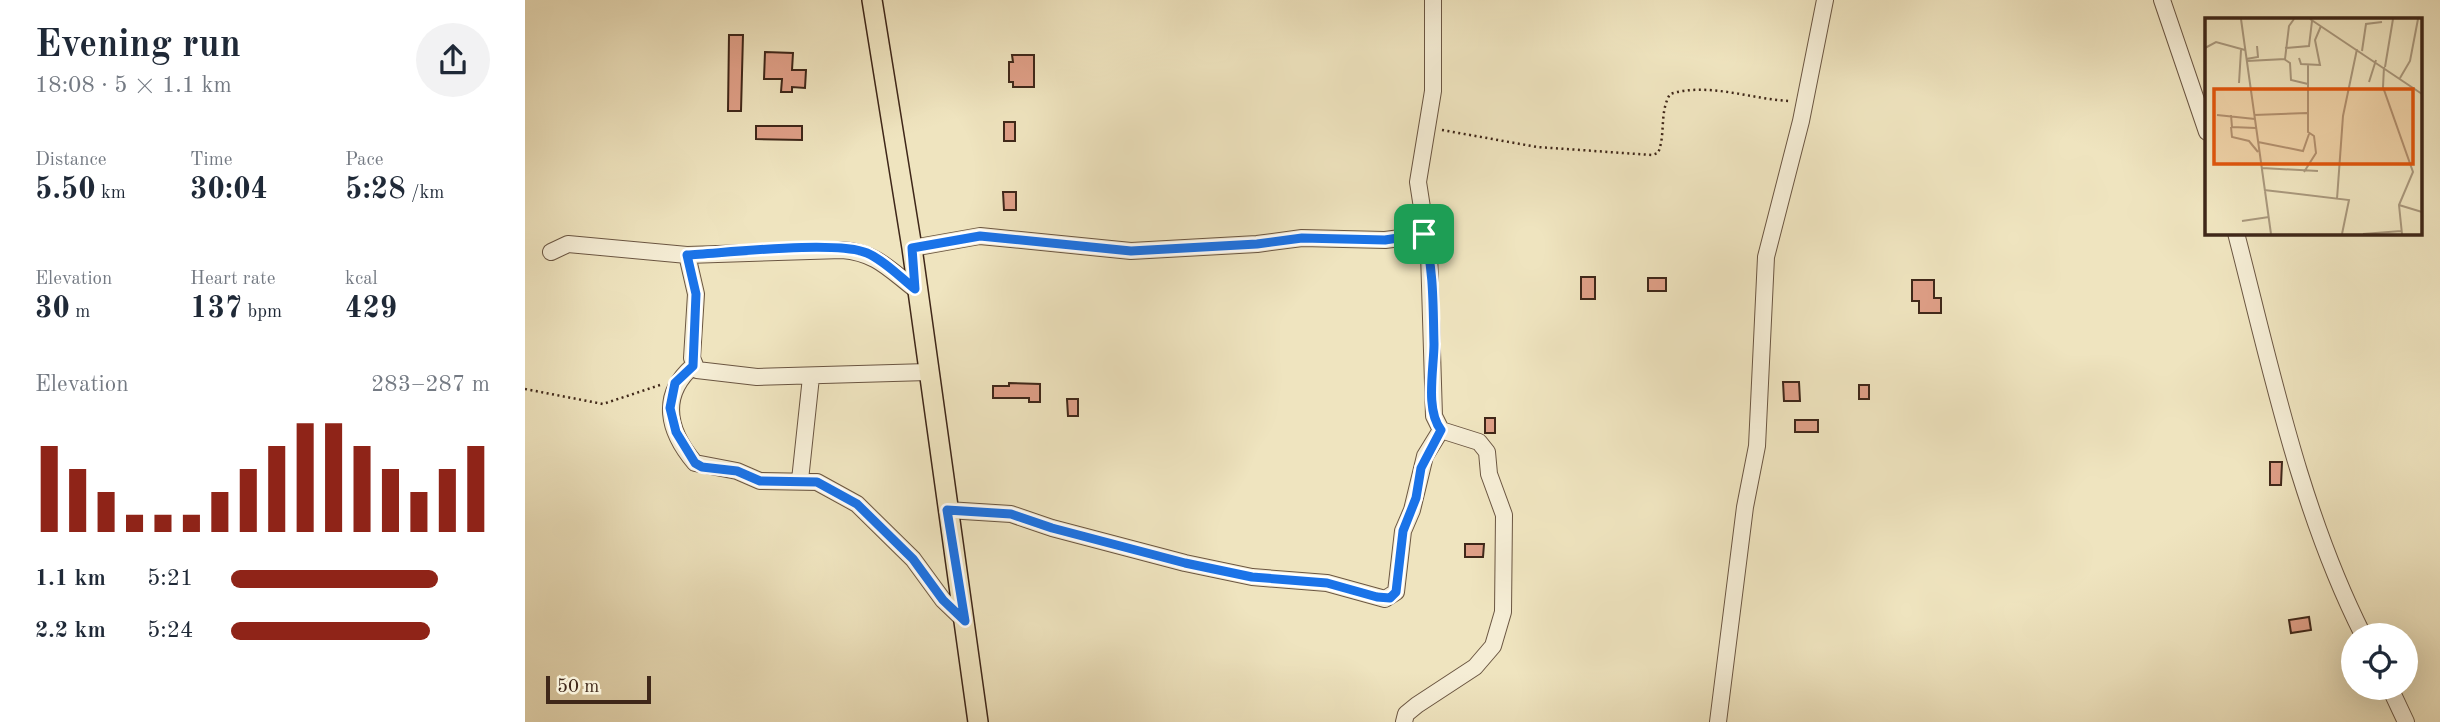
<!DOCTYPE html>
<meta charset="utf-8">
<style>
body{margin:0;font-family:"Old Standard TT",serif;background:#f2f2f3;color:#1f2937;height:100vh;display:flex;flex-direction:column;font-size:26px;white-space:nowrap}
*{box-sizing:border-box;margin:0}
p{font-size:23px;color:#747a83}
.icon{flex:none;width:38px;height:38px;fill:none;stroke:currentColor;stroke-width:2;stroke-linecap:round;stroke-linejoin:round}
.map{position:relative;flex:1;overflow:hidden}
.panel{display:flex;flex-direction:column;background:#fff;width:525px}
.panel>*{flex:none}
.tools{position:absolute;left:1816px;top:623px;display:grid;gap:14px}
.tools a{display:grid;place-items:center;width:77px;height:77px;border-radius:50%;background:#fff;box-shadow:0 7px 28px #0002;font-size:35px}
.scale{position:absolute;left:21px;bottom:18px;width:105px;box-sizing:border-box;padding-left:7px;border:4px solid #3f2719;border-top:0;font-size:19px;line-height:24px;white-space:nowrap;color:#3f2719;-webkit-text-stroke:5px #f5edd5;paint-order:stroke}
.pin{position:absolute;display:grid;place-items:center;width:60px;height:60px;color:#fff;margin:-30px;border-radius:14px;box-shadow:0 4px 10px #0006}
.round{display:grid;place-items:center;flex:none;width:74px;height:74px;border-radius:37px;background:#f2f2f3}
.head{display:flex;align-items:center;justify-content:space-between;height:119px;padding:0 35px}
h1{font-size:38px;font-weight:800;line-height:52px}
.figures{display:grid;grid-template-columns:repeat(3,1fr);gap:10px;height:119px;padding:7px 35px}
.figures div{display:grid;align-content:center}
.figures b{font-size:30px;font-weight:800}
.figures small{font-size:19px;font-weight:400}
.figures p{font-size:19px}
.chart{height:196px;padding:14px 35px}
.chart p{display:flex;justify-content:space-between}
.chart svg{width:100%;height:126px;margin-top:7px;stroke:#8f2418;stroke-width:6}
ul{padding:0 35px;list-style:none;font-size:23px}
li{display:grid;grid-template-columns:112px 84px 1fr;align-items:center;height:52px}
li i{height:18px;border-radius:9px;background:#8f2418}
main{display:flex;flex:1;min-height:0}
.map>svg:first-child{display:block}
.building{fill:#df9f87;stroke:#3f2719;stroke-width:2}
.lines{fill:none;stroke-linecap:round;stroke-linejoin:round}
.minor-casing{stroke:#6b5642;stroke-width:18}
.major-casing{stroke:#3f2719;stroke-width:22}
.path{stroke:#3f2719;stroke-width:2.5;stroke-dasharray:2 3.5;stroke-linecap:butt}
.minor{stroke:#f5edd5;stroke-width:16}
.major{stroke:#efe4bf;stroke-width:19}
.route-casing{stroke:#fff;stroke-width:14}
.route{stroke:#1a73e8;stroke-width:9}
.inset-road{fill:none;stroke:#a9987d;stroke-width:2}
.view{fill:#e0560d;fill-opacity:0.15;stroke:#e0560d;stroke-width:3.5}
.inset-edge{fill:none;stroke:#3f2719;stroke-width:3.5}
</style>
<main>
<section class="panel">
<div class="head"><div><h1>Evening run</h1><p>18:08 · 5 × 1.1 km</p></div><a class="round"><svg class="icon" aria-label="share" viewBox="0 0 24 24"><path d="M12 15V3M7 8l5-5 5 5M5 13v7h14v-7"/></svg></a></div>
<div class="figures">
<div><p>Distance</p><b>5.50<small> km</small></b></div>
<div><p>Time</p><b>30:04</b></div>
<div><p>Pace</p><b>5:28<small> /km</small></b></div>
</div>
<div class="figures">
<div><p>Elevation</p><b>30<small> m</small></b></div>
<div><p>Heart rate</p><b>137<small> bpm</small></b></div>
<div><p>kcal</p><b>429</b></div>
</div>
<div class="chart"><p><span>Elevation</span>283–287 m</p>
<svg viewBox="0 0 160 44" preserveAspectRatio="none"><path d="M5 44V14M15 44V22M25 44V30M35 44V38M45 44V38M55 44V38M65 44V30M75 44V22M85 44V14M95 44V6M105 44V6M115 44V14M125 44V22M135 44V30M145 44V22M155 44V14"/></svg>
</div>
<ul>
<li><b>1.1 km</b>5:21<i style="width:80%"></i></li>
<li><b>2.2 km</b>5:24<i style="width:77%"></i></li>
</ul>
</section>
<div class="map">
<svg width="1915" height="722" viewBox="0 0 1915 722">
<rect width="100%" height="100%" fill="#efe4bf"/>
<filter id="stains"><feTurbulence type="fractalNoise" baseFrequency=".00286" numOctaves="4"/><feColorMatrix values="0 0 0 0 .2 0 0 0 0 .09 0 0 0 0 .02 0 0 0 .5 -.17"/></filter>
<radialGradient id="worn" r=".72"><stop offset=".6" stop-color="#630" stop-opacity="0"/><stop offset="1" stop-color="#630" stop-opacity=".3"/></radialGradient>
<!-- building -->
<path class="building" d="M 204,35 L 218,35 L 216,111 L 203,111 Z
M 240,52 L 268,53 L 267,70 L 281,70 L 280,88 L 267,87 L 267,92 L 256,92 L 257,79 L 239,79 Z
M 487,55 L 509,55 L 509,87 L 488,87 L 488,82 L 484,82 L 484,62 L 488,62 Z
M 479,122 L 490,122 L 490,141 L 479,141 Z
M 231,126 L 277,126 L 277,140 L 231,139 Z
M 478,192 L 491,192 L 491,210 L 479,210 Z
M 1056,277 L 1070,277 L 1070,299 L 1056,299 Z
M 1123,278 L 1141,278 L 1141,291 L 1123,291 Z
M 1387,280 L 1409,280 L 1409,298 L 1416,298 L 1416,313 L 1394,313 L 1394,301 L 1387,301 Z
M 1258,382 L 1274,382 L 1275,401 L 1259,401 Z
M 484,383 L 515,384 L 515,402 L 504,402 L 504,398 L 468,398 L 468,386 L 484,386 Z
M 1334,385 L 1344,385 L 1344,399 L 1334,399 Z
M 542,399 L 553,399 L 553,416 L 543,416 Z
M 960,418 L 970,418 L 970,433 L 960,433 Z
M 1270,420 L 1293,420 L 1293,432 L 1270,432 Z
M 1745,462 L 1757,462 L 1756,485 L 1745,485 Z
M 940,544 L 959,544 L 958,557 L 940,557 Z
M 1784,617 L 1786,630 L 1766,633 L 1764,620 Z"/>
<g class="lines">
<defs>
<path id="minor" d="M 1637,0 L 1682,132
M 1711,233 C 1746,368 1775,510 1838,635
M 387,248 L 455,236 L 606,251 L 732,244 L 777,238 L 860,240 L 899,235
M 26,252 L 43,244 L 162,255 L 317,250 C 351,253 363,268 390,289
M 162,255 L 171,294 L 167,358 L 172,370 L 232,377 L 403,372
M 168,366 C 134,396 143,431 170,463 L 212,471 L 235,481 L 292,482 L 332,504 L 388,559 L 418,600 L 440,621
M 275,480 L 286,377
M 422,510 L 486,514 L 527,528 L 660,563 L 727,577 L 802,583 L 860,599 L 871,592 L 878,531 L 887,510 L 900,456 L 916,430
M 1865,688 L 1881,722
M 879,722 L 881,714 L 892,705 L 950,667 L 968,646 L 978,612 L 979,515 L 964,474 L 962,452 L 954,442 L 916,430 L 909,416 L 904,253 L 893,182 L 908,91 L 908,0
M 1193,722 L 1220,507 L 1232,446 L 1241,257 L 1276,121 L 1300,0"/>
<path id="major" d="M 347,0 L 387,248 L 453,722"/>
</defs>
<!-- minor casing -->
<use href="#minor" class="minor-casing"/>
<!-- major casing -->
<use href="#major" class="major-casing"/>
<!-- path -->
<path class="path" d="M 917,130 L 1012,147 L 1127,155 L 1133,153 C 1141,134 1134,113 1145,94 C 1182,82 1226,99 1264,101
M 0,389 L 78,404 L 135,385"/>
<!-- minor -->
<use href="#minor" class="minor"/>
<!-- major -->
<use href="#major" class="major"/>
</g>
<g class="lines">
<defs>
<path id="route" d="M 899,234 C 909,268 908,309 909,344 C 909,368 900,410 916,430 L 896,468 L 891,498 L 878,531 L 871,592 L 865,598 L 852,597 L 802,583 L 727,577 L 660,563 L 527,528 L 486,514 L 422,510 L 440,621 L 418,600 L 388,559 L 332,504 L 292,482 L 235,481 L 212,471 L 177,467 L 170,463 L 151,432 L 145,408 L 150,383 L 168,366 L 171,294 L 162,255 C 200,253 311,240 342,253 C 360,261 375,277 390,289 L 387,248 L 455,236 L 606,251 L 732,244 L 777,238 L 860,240 Z"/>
</defs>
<!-- route casing -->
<use href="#route" class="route-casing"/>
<!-- route -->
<use href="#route" class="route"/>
</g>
<!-- overview -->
<g transform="translate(1680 18)">
<rect width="217" height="217" fill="#efe4bf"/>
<path class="inset-road" d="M 36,1 L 66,216M 105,1 L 217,76M 0,30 L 11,24 L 40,32M 80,30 L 104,28 L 107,3M 157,33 L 161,6 L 177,4M 94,40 L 96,46 L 115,47 L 110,22 L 116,8M 41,41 L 53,39 L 52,28M 79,41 L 85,45 L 86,62 L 103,66M 42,43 L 80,41 L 84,8 L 89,1M 179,49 L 178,69 L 208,154 L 194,187 L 197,216M 180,49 L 188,1M 195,60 L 205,43 L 213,1M 164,64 L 171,42M 34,65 L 36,32M 12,97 L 50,101M 26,97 L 27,109 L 51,110M 49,97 L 102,95M 26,109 L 27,119 L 44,123 L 53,134M 53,124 L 98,133 L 104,116M 57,150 L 113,153M 99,154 L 111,135 L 109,118 L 103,114 L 103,46M 59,172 L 144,182 L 137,216M 132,181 L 138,98 L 152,31M 194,187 L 217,194M 37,203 L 64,199M 158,216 L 196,213"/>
<path class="view" d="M 9,71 L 208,71 L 208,146 L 9,146 Z"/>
<rect width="217" height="217" class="inset-edge"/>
</g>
<rect width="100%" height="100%" filter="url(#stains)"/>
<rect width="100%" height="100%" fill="url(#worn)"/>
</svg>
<div class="tools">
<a><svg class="icon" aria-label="locate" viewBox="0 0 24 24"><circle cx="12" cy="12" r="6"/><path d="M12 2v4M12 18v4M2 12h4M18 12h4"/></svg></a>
</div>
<div class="scale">50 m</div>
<div class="pin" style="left:899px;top:234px;background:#1e9e55"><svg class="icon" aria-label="arrive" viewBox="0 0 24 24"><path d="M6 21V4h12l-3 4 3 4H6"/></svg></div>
</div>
</main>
